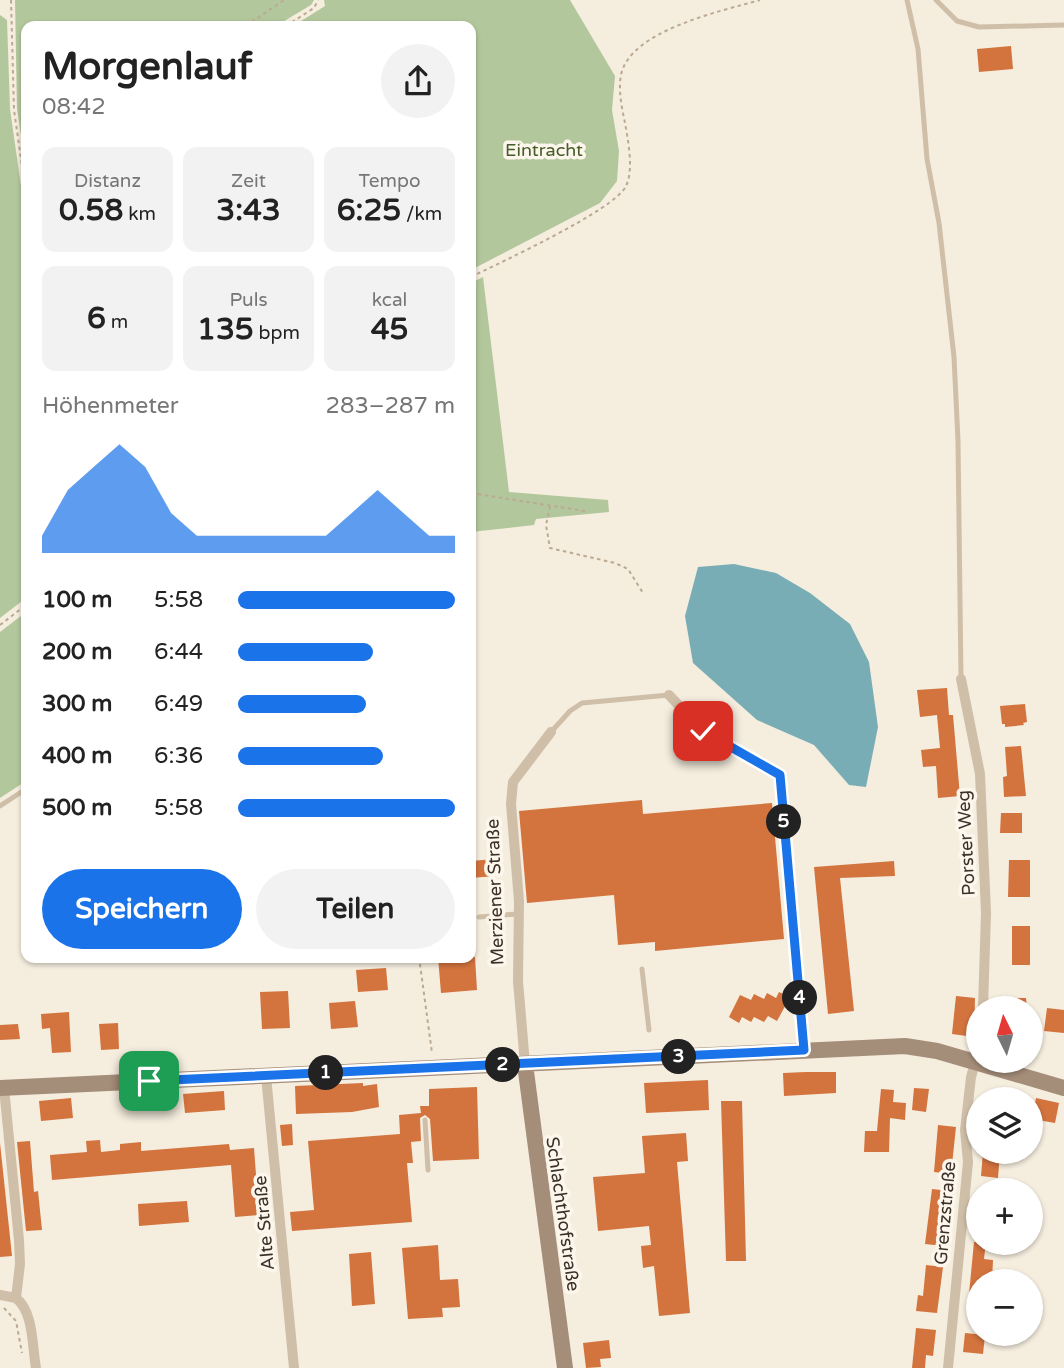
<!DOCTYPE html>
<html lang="de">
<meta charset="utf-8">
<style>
body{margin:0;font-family:"Varela Round",sans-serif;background:#f2f2f2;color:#222;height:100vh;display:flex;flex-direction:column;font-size:26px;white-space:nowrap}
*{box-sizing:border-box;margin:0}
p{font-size:23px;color:#767676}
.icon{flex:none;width:38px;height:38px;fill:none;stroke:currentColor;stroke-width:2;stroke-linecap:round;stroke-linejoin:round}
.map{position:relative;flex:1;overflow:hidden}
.sheet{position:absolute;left:21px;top:21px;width:455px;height:942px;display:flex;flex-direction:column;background:#fff;border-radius:14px;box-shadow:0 2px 5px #0004}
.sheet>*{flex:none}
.needle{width:46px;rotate:355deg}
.tools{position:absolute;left:966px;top:996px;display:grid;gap:14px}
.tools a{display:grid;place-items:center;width:77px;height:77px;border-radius:50%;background:#fff;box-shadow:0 2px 5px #0004;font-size:35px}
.pin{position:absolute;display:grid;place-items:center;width:60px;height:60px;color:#fff;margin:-30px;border-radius:14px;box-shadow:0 4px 10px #0006}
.km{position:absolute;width:35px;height:35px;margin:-18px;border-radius:50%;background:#222;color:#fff;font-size:19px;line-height:35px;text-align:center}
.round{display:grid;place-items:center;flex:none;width:74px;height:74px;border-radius:37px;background:#f2f2f2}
.head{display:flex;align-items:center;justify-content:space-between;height:119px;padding:0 21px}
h1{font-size:38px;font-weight:700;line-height:52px}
.figures{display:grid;grid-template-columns:repeat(3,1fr);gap:10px;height:119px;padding:7px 21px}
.figures div{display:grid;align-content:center;border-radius:14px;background:#f2f2f2;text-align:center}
.figures b{font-size:30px;font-weight:700}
.figures small{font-size:19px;font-weight:400}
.figures p{font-size:19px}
.chart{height:196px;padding:14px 21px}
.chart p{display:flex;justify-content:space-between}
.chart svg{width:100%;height:126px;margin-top:7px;fill:#1a73e8;opacity:.7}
.action{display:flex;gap:14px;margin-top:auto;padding:14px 21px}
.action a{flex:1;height:80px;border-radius:42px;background:#1a73e8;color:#fff;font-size:28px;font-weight:700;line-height:80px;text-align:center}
.action a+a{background:#f2f2f2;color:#222}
ul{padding:0 21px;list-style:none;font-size:23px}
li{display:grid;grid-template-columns:112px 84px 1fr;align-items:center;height:52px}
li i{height:18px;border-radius:9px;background:#1a73e8}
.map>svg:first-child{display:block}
.green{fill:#b3c79c}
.water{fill:#79adb6}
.building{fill:#d3733e}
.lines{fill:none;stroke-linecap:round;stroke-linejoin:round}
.path{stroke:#bca992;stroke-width:2;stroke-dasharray:3.5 3.5;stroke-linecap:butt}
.service{stroke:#d0bfa8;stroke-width:5}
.minor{stroke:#d0bfa8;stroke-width:10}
.secondary{stroke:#a48d79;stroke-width:16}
.route-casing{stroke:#fff;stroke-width:14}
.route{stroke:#1a73e8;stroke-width:9}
.labels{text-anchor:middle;stroke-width:7;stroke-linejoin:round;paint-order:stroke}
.park-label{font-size:18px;fill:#445d29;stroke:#fcf6ec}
.street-label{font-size:18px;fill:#3c3129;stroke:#fcf6ec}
</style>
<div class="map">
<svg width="1064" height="1368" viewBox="0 0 1064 1368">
<rect width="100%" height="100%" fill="#f5edde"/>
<!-- green -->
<path class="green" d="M 15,0 L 314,0 L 311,5 L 276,26 L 26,26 L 26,168 L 17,109 Z
M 324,0 L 570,0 L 615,76 L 612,110 L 619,151 L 617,181 L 600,203 L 471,270 L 471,26 L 293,26 L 325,6 Z
M 0,15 L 7,20 L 10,109 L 26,221 L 26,598 L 0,618 Z
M 483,277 L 509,492 L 608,500 L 609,512 L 536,519 L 534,525 L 471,532 L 471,283 Z
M 26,612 L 26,781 L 0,798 L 0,632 Z"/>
<!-- water -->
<path class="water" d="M 734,564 L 776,573 L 810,593 L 850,624 L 869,662 L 878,727 L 866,787 L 849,785 L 814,745 L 757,720 L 693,663 L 685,616 L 698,567 Z"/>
<!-- building -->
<path class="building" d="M 1011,46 L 1013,69 L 979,72 L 977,49 Z
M 947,688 L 949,715 L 953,715 L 960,796 L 938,798 L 936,766 L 923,767 L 921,750 L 940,748 L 937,715 L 920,717 L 917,690 Z
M 1025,704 L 1027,722 L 1023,723 L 1024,725 L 1005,727 L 1005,724 L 1002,724 L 1000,706 Z
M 1021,746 L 1026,796 L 1004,797 L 1003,777 L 1007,776 L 1005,747 Z
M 642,800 L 643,814 L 772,803 L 784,939 L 655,951 L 655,942 L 618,945 L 614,895 L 527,903 L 519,811 Z
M 1001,813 L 1022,813 L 1022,833 L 1000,833 Z
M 494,859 L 495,876 L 471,878 L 471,861 Z
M 1009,860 L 1030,860 L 1030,897 L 1008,897 Z
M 894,861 L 895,876 L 840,878 L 854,1011 L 828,1014 L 814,867 Z
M 1012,926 L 1030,926 L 1030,965 L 1012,965 Z
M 438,957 L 475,957 L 477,990 L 441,993 Z
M 386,968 L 388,990 L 358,992 L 356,970 Z
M 288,991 L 290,1028 L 262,1029 L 260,992 Z
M 779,992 L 790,997 L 777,1021 L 768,1016 L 764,1022 L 754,1017 L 751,1022 L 742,1017 L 739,1023 L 729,1017 L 740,995 L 751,1000 L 754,994 L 764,999 L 767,993 L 776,998 Z
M 956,996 L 975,998 L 974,1037 L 952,1034 Z
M 1008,998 L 1026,998 L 1027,1008 L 1008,1008 Z
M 355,1001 L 358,1027 L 331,1029 L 329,1003 Z
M 1047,1008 L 1064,1010 L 1064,1033 L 1044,1031 Z
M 69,1012 L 71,1052 L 52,1053 L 50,1028 L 42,1029 L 41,1014 Z
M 118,1023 L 119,1049 L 101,1050 L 99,1024 Z
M 18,1024 L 20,1039 L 0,1040 L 0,1025 Z
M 806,1072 L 836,1072 L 836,1093 L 784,1096 L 783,1073 Z
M 708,1080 L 709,1110 L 646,1113 L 644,1083 Z
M 363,1083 L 363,1086 L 377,1084 L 379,1107 L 352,1112 L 296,1114 L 295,1086 Z
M 477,1087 L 479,1159 L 433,1161 L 430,1119 L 425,1115 L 420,1118 L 421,1141 L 411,1142 L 413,1163 L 407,1163 L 412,1222 L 292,1231 L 290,1212 L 314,1210 L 308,1141 L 400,1134 L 399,1115 L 421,1113 L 420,1106 L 429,1106 L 429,1089 Z
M 914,1088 L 929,1089 L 926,1112 L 912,1110 Z
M 881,1089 L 894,1090 L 893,1102 L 906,1103 L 905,1120 L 890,1118 L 889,1152 L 864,1152 L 865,1131 L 877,1131 Z
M 224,1091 L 225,1110 L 185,1113 L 183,1094 Z
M 71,1098 L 73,1118 L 41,1121 L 39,1101 Z
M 1036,1098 L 1059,1103 L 1055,1123 L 1032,1119 Z
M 721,1101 L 742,1101 L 746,1261 L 726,1261 Z
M 292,1124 L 293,1145 L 282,1146 L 280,1125 Z
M 938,1125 L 956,1127 L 951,1174 L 934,1172 Z
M 686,1133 L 688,1161 L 677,1162 L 690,1313 L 659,1316 L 654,1266 L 643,1268 L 641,1246 L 651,1245 L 649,1226 L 598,1231 L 593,1177 L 645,1173 L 642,1136 Z
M 100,1140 L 101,1152 L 120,1150 L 120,1144 L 141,1142 L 141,1151 L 229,1144 L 230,1150 L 254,1148 L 259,1215 L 235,1217 L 231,1165 L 52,1180 L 50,1155 L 87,1152 L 86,1141 Z
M 30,1141 L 34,1192 L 38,1191 L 42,1230 L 26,1231 L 17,1142 Z
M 0,1143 L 12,1256 L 0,1257 Z
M 983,1152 L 1000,1152 L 998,1178 L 981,1176 Z
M 932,1189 L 949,1191 L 944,1246 L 925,1244 Z
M 187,1201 L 189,1222 L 139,1226 L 138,1204 Z
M 974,1242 L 986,1242 L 984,1259 L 993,1260 L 992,1281 L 978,1281 L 978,1316 L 967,1315 Z
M 438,1245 L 440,1280 L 458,1279 L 460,1307 L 442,1308 L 443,1317 L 408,1319 L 402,1248 Z
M 371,1252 L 375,1304 L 352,1306 L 349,1254 Z
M 926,1265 L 943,1267 L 937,1313 L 916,1311 L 918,1295 L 923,1296 Z
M 916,1328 L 936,1330 L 933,1356 L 926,1355 L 925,1368 L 912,1368 Z
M 965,1333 L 985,1335 L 983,1354 L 963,1352 Z
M 609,1340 L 611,1358 L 600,1359 L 601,1367 L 586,1368 L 583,1343 Z"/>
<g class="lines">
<!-- path -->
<path class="path" d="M 11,0 L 14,110 L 26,194
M 246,26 L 284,0
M 286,26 L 314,8 L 318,0
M 471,277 C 499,263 615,210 626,186 C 634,170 628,140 625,123 C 622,109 618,90 621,75 C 630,30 722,11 760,0
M 471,493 L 585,511
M 550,506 L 546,525 L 550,548 L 615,563 L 628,569 L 643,593
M 0,625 L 26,605
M 419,957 L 432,1053
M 4,1308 L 16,1321 L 22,1353"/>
<!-- service -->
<path class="service" d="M 907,0 L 918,49 L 927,159 L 939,223 L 954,357 L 958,441 L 961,679
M 936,0 L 957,21 L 979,27 L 1064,25
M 551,732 L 570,711 L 582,703 L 669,695
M 0,806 L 26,789
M 479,917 L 517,914
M 642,969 L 649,1030
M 425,1120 L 428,1170"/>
<!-- minor -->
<path class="minor" d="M 961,679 L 980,774 L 986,913 L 983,1008
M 669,695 L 703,731 L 780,775 L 804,1050
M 525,1064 L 518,981 L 519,901 L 511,804 L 513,782 L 551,732
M 266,1076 L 294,1368
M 4,1088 L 19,1240 L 20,1264 L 16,1298
M 0,1295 L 16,1298
M 16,1298 C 34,1312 32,1347 36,1368
M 948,1368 L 968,1162 L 965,1130 L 971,1077 L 978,1052"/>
<!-- secondary -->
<path class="secondary" d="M 525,1064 L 565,1368
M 0,1088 L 905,1046 L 937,1051 L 1064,1088"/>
</g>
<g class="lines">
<defs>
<path id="route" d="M 149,1081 L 804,1050 L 780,775 L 703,731"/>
</defs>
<!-- route casing -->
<use href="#route" class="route-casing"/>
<!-- route -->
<use href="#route" class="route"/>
</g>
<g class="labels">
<!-- park labels -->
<g class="park-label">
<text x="544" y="156">Eintracht</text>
</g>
<!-- street labels -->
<g class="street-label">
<text transform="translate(966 843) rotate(-93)" y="6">Porster Weg</text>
<text transform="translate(495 892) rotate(-92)" y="6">Merziener Straße</text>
<text transform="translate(945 1213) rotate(-85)" y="6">Grenzstraße</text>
<text transform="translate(563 1214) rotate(82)" y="6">Schlachthofstraße</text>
<text transform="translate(264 1223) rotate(-95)" y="6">Alte Straße</text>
</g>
</g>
</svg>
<div class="tools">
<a><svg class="needle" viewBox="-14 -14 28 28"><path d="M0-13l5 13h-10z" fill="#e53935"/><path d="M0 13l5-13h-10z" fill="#767676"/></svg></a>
<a><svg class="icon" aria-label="layers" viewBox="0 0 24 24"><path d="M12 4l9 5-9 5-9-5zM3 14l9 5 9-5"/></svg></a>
<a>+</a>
<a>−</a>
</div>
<div class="pin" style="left:149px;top:1081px;background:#1e9e55"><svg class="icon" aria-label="arrive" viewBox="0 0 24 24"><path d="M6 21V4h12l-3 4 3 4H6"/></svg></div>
<div class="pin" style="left:703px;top:731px;background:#d93025"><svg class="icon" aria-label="check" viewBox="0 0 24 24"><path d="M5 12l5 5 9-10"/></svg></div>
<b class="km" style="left:326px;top:1073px">1</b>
<b class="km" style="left:503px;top:1065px">2</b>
<b class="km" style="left:679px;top:1057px">3</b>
<b class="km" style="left:800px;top:998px">4</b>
<b class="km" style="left:784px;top:822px">5</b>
<section class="sheet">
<div class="head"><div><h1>Morgenlauf</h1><p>08:42</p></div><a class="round"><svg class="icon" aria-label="share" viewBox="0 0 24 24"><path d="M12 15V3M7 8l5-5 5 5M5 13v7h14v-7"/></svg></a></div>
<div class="figures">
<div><p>Distanz</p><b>0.58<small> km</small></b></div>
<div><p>Zeit</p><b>3:43</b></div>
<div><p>Tempo</p><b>6:25<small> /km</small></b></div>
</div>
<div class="figures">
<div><b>6<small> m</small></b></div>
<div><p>Puls</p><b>135<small> bpm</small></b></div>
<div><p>kcal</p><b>45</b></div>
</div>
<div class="chart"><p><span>Höhenmeter</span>283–287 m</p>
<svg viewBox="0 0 160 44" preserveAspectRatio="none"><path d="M0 44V38L10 22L20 14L30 6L40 14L50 30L60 38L70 38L80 38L90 38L100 38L110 38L120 30L130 22L140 30L150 38L160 38V44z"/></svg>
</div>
<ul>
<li><b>100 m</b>5:58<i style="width:100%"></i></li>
<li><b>200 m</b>6:44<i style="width:62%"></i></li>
<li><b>300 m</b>6:49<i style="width:59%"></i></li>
<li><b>400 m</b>6:36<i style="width:67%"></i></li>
<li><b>500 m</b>5:58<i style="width:100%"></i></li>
</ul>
<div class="action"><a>Speichern</a><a>Teilen</a></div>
</section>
</div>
